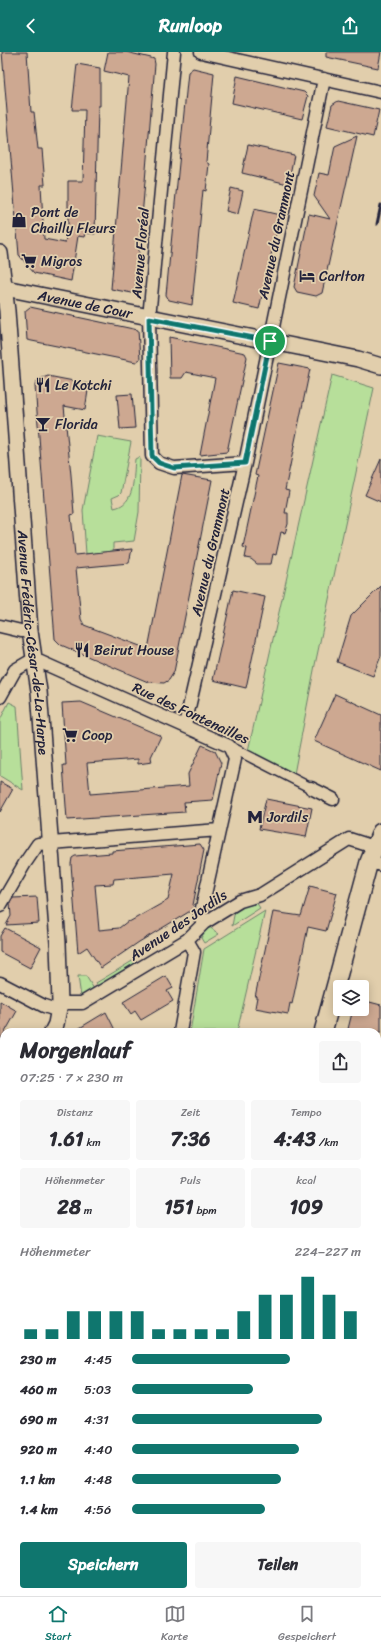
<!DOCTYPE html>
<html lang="de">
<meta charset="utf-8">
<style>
body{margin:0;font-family:Sriracha,sans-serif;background:#f7f7f7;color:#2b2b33;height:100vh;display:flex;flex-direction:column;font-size:15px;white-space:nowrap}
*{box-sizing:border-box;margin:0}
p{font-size:13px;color:#7c7c81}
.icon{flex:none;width:22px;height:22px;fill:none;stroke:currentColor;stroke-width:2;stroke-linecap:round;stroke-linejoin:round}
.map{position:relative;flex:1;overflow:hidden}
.side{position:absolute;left:0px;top:976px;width:381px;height:568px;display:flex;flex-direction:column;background:#fff;border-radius:12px 12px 0 0;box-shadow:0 2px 10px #0003}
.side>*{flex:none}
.controls{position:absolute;left:333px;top:928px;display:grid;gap:8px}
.controls a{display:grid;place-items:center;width:36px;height:36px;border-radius:4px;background:#fff;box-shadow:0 2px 10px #0003;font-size:20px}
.pin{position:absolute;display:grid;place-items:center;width:34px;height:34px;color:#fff;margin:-17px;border:2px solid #fff;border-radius:50%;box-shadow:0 1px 4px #0007}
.round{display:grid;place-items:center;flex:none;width:42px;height:42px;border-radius:4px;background:#f7f7f7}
.summary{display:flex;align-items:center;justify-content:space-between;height:68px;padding:0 20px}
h1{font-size:22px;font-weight:800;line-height:30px}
.metrics{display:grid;grid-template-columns:repeat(3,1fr);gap:6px;height:68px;padding:4px 20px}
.metrics div{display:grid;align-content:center;border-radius:4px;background:#f7f7f7;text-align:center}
.metrics b{font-size:20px;font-weight:800}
.metrics small{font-size:11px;font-weight:400}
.metrics p{font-size:11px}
.chart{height:112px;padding:8px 20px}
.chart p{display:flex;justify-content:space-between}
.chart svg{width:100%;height:72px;margin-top:4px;stroke:#0f766e;stroke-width:6}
.cta{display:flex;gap:8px;margin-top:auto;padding:8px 20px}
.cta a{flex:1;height:46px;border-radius:4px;background:#0f766e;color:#fff;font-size:16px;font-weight:800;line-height:46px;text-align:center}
.cta a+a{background:#f7f7f7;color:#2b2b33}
ul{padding:0 20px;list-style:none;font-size:13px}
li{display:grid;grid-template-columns:64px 48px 1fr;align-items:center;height:30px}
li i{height:10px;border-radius:5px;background:#0f766e}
header{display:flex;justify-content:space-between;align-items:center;height:52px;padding:0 20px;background:#0f766e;color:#fff;font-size:18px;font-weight:800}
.menu{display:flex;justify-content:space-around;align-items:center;height:56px;border-top:1px solid #e1e1e2;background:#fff;font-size:11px;color:#7c7c81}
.menu a{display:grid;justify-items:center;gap:2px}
.menu .selected{color:#0f766e}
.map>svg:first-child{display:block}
.green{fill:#b7df9a;stroke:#6c806a}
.water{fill:#b0d5fa;stroke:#778dae}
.building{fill:#cda891;stroke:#22223b;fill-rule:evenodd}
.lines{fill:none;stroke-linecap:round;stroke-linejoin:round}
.pedestrian-casing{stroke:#22223b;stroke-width:12}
.minor-casing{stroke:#22223b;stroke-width:15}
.tertiary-casing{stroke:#22223b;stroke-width:18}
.secondary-casing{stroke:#22223b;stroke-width:20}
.pedestrian{stroke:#e1ceac;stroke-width:9}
.minor{stroke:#e1ceac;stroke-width:12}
.tertiary{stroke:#e1ceac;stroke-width:15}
.secondary{stroke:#e1ceac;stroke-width:17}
.rail{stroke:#22223b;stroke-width:3}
.route-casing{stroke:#fff;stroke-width:8}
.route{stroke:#0f766e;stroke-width:5}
.labels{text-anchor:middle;stroke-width:3.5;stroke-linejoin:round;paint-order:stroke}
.poi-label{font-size:14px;fill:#22223b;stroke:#e1ceac;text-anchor:start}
.street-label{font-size:14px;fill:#22223b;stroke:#e1ceac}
</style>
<header><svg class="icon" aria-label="back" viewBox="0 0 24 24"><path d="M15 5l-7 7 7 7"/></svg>Runloop<svg class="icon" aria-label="share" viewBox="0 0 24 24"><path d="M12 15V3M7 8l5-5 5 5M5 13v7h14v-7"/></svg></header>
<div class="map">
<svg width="381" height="1544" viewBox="0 0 381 1544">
<rect width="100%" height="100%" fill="#e1ceac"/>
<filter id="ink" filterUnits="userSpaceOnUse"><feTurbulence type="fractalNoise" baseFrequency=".025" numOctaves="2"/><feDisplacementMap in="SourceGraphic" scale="8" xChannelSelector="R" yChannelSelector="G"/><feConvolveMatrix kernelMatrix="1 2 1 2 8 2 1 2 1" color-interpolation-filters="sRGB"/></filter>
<g filter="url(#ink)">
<!-- green -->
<path class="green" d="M 332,323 L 374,336 L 315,613 L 294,722 L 248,699 Z
M 97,384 L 131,390 L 121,441 L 119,443 L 112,446 L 114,456 C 136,452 133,425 135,407 L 139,405 L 140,407 L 139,460 L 134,489 L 113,491 L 113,499 L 86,502 L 83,458 Z
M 9,650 L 17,654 L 23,738 L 0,724 L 0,668 Z
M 256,850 L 260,856 L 232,874 L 235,858 Z
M 265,859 L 237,980 L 190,980 L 204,897 Z
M 208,874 L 219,882 L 204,891 L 201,886 Z
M 134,908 L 136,911 L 98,934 L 96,931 Z
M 78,924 L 86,924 L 94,937 L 81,945 Z
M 120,1540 L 152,1540 L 154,1544 L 119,1544 Z"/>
<!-- water -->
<path class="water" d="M 0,1457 L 4,1459 L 4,1488 L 0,1484 Z"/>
<!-- building -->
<path class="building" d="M 2,0 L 27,0 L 31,60 L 34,60 L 38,97 L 42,97 L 45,133 L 41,133 L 44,187 L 65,191 L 68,172 L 68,129 L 83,129 L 85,58 L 72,58 L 77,12 L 100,16 L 100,54 L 98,54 L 95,182 L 85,181 L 84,185 L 78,184 L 71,229 L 34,221 L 19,203 Z
M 108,0 L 126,0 L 151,6 L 154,7 L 155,12 L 136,235 L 132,241 L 111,237 L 129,25 L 104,19 Z
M 326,0 L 381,0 L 378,16 L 326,5 Z
M 193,16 L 214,21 L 206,110 L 209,112 L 206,139 L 203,138 L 192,253 L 169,248 L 166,243 L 188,20 Z
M 237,24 L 304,40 L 308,44 L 302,67 L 232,51 Z
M 338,49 L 379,58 L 373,85 L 327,74 L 332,53 Z
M 357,84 L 322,241 L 316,244 L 297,240 L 294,235 L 309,162 L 330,167 L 314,144 L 319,121 L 329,123 L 335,94 Z
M 248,93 L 294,103 L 288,132 L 242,121 Z
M 231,136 L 243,139 L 238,162 L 226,159 Z
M 254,157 L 280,163 L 259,257 L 233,251 Z
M 30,255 L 138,278 L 140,307 L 136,310 L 27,288 L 25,259 Z
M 169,285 L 245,301 L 247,305 L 227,400 L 200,403 L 215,326 L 186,320 L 182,326 L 170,326 Z
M 279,311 L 310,317 L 285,438 L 289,439 L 285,461 L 288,461 L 288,472 L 285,481 L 281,480 L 276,503 L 273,502 L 271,512 L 257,512 L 251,507 L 245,506 L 247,496 L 243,495 L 258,424 L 255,423 Z
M 48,324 L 89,332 L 85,358 L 64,354 L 71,423 L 74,462 L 71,463 L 75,503 L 132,497 L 129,511 L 76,516 L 81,567 L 84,573 L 148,597 L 182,423 L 212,428 L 174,620 L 169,628 L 164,631 L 148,630 L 61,593 L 55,587 L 35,334 L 36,330 L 40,327 Z
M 132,342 L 135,376 L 120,377 L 117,343 Z
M 381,407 L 381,450 L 365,443 Z
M 381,534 L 381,604 L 373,624 L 337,610 L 351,564 Z
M 233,538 L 265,545 L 246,636 L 213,628 Z
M 335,642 L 381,663 L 381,719 L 314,689 Z
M 81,650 L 161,684 L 151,705 L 152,710 L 138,712 L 138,707 L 87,711 L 90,742 L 189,734 L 188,722 L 202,693 L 215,699 L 221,711 L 213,748 L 184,750 L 185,760 L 67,768 L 63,713 L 66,713 L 62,651 Z
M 0,730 L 13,737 L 0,760 Z
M 266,747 L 312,756 L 306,785 L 259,777 Z
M 200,792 L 204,798 L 192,858 L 139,890 L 101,916 L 87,895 L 78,901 L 71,812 L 72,806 L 75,804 L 112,801 L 112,799 ZM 174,822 L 168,848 L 129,870 L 128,869 L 119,876 L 99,878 L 95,833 L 113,832 L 114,827 Z
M 310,834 L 337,841 L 326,879 L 308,875 L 292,952 L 290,951 L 288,962 L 255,956 L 257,945 L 255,945 L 273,860 L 301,864 Z
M 37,845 L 39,871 L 6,873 L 11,864 L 10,851 L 13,846 Z
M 5,876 L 41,895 L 30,916 L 0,900 L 0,884 Z
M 166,924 L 173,936 L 167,939 L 173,949 L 141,968 L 135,959 L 131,962 L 123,950 Z
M 362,948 L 381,953 L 381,980 L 359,980 L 348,977 L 353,957 L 362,957 Z
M 0,949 L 17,959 L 0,989 Z
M 106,960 L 116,980 L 73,980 Z"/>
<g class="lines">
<defs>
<path id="pedestrian" d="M 229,694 L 311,736
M 36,1544 L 39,1540
M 340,1544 L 342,1540"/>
<path id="minor" d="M 174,0 L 149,266 L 152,404 L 159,411 L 174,416 L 245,411
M 201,0 L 381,40
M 0,574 L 21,579 L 30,579
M 0,645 L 15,618 L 34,607 L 229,694 L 235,707 L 200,865 L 204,871
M 185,673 L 245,411 L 324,27
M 311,736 L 333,747
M 369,810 L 381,813
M 0,854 L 25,811 L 38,792 L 219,778
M 0,931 L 44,954 L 59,959
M 60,951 L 82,951 L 187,888 L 204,871 L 240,849 L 260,843 L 349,787 L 374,795
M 180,980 L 194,900 L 187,888
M 0,1058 L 4,1062
M 0,1165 L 4,1167
M 377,1181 L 381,1181
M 0,1366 L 4,1359"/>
<g id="tertiary">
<path id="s1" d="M 0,201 L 7,259 L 30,579 L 39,639 L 58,891 L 60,951 L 56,972 L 52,980"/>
<path id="s2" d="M 0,235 L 358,307 L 381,314"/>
<path d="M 0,1075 L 4,1068"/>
<path d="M 377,1434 L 381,1434"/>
</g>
<path id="secondary" d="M 323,980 L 369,810 L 381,780
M 0,1378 L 4,1381"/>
</defs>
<!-- pedestrian casing -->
<use href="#pedestrian" class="pedestrian-casing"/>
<!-- minor casing -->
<use href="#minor" class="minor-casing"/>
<!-- tertiary casing -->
<use href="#tertiary" class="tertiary-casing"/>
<!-- secondary casing -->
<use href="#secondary" class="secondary-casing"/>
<!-- pedestrian -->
<use href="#pedestrian" class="pedestrian"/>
<!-- minor -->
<use href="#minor" class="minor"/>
<!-- tertiary -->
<use href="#tertiary" class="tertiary"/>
<!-- secondary -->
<use href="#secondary" class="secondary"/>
<!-- rail -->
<path class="rail" d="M 377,172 L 381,153"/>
</g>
</g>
<g class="lines" filter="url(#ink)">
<defs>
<path id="route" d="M 149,266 L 270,289 L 245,411 L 174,416 L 159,411 L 152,404 Z"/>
</defs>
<!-- route casing -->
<use href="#route" class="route-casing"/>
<!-- route -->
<use href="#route" class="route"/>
</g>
<!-- icons -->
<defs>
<symbol id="shop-bare" viewBox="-9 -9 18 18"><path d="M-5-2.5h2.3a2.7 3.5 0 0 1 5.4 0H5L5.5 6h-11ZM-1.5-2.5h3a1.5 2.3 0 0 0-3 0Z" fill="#22223b" stroke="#e1ceac" stroke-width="2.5" paint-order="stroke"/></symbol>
<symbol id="supermarket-bare" viewBox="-9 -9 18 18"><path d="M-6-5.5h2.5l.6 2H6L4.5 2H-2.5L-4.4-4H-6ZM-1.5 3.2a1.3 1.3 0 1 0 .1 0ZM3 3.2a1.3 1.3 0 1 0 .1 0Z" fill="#22223b" stroke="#e1ceac" stroke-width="2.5" paint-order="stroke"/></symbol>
<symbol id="hotel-bare" viewBox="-9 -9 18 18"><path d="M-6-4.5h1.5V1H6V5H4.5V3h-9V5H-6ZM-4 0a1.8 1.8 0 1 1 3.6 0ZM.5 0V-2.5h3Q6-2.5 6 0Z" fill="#22223b" stroke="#e1ceac" stroke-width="2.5" paint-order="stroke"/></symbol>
<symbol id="restaurant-bare" viewBox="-9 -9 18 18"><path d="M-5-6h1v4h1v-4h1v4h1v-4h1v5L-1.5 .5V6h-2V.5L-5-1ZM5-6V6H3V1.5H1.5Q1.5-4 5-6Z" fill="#22223b" stroke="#e1ceac" stroke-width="2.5" paint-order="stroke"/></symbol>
<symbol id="bar-bare" viewBox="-9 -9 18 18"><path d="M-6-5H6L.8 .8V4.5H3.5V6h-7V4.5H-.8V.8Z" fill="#22223b" stroke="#e1ceac" stroke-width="2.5" paint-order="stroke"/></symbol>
<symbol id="metro-bare" viewBox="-9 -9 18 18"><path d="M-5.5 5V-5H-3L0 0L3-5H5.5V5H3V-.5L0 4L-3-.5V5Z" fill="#22223b" stroke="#e1ceac" stroke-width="2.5" paint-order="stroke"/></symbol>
</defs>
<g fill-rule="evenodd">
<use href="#shop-bare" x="8" y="157" width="22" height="22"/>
<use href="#supermarket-bare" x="18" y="198" width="22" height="22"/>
<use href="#hotel-bare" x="296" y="213" width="22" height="22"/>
<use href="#restaurant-bare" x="32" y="322" width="22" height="22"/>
<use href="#bar-bare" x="32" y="361" width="22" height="22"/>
<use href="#restaurant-bare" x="71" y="587" width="22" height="22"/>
<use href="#supermarket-bare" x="59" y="672" width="22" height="22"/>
<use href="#metro-bare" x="244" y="754" width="22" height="22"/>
</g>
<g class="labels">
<!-- poi labels -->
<g class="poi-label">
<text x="31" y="165">Pont de<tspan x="31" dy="16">Chailly Fleurs</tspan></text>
<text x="41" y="214">Migros</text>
<text x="319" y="229">Carlton</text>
<text x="55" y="338">Le Kotchi</text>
<text x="55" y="377">Florida</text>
<text x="94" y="603">Beirut House</text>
<text x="82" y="688">Coop</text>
<text x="267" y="770">Jordils</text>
</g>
<!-- street labels -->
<g class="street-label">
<text transform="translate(276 183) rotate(-78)" y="5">Avenue du Grammont</text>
<text transform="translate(140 201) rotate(-85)" y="5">Avenue Floréal</text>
<text dy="5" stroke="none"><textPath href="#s2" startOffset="87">Avenue de Cour</textPath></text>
<text transform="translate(210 500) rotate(-77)" y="5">Avenue du Grammont</text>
<text dy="5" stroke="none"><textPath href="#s1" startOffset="391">Avenue Frédéric-César-de-La-Harpe</textPath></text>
<text transform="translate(191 661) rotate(25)" y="5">Rue des Fontenailles</text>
<text transform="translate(178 873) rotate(-34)" y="5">Avenue des Jordils</text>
</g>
</g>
</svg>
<div class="controls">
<a><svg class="icon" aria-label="layers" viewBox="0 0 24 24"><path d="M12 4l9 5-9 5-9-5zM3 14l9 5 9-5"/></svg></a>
</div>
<div class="pin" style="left:270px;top:289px;background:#1e9e55"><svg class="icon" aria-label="arrive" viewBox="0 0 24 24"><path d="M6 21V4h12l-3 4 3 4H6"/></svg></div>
<section class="side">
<div class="summary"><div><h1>Morgenlauf</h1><p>07:25 · 7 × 230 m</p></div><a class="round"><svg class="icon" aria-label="share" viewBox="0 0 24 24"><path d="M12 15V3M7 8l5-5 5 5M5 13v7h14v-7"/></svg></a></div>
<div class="metrics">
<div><p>Distanz</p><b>1.61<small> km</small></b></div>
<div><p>Zeit</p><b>7:36</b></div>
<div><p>Tempo</p><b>4:43<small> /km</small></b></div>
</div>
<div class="metrics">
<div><p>Höhenmeter</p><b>28<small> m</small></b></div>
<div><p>Puls</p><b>151<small> bpm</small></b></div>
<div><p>kcal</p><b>109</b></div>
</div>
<div class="chart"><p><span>Höhenmeter</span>224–227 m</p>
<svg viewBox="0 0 160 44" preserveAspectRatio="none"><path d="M5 44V38M15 44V38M25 44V27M35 44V27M45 44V27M55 44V27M65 44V38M75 44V38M85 44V38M95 44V38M105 44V27M115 44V17M125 44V17M135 44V6M145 44V17M155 44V27"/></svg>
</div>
<ul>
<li><b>230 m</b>4:45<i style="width:69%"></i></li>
<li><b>460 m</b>5:03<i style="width:53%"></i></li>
<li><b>690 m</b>4:31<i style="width:83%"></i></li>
<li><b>920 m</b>4:40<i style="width:73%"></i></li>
<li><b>1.1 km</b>4:48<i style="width:65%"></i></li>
<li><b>1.4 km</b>4:56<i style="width:58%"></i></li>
</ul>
<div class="cta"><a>Speichern</a><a>Teilen</a></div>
</section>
</div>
<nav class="menu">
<a class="selected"><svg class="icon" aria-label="home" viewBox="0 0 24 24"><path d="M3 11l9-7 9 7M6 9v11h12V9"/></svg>Start</a>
<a><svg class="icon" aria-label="map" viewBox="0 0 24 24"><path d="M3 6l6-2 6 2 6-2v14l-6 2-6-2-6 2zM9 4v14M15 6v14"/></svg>Karte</a>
<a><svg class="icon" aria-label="saved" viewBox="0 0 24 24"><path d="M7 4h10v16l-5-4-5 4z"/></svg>Gespeichert</a>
</nav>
